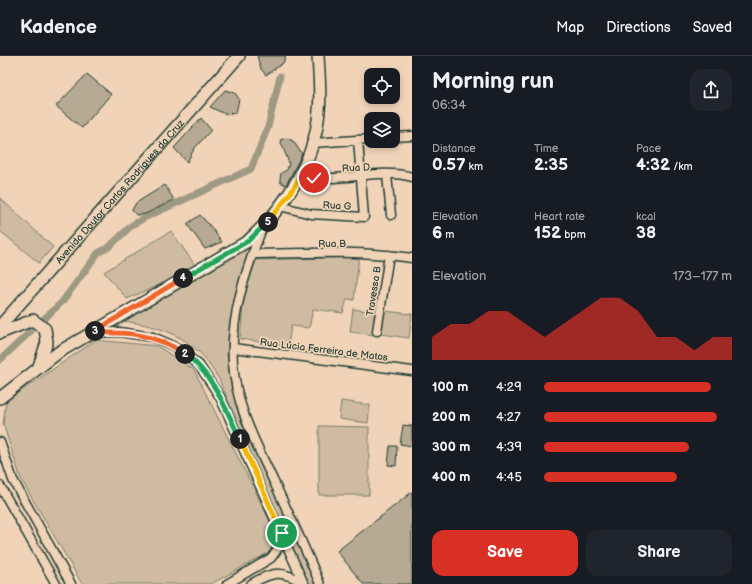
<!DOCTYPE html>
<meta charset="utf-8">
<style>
body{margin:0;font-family:"Balsamiq Sans",sans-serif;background:#20242c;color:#f1f3f6;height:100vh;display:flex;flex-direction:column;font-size:15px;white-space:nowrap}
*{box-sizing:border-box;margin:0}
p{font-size:13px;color:#9ea1a6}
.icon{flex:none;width:22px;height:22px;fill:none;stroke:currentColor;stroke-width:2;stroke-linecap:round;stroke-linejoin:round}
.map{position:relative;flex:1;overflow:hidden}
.side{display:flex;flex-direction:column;background:#171b24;width:340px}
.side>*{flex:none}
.tools{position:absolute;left:364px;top:12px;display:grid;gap:8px}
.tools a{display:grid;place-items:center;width:36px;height:36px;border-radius:8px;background:#171b24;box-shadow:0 2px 6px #0003;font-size:20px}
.pin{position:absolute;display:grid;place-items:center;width:34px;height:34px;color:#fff;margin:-17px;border:2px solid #fff;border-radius:50%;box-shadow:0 1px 4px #0007}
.km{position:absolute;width:20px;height:20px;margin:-10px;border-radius:50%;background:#222;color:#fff;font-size:11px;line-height:20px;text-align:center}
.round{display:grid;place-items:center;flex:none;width:42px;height:42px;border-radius:12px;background:#20242c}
.headline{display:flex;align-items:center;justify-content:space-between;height:68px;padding:0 20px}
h1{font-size:22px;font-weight:600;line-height:30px}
.figures{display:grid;grid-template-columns:repeat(3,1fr);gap:6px;height:68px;padding:4px 20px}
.figures div{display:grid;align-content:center}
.figures b{font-size:17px;font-weight:600}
.figures small{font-size:11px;font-weight:400}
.figures p{font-size:11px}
.chart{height:112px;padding:8px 20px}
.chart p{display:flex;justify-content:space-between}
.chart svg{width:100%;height:72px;margin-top:4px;fill:#d93025;opacity:.7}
.button{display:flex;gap:8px;margin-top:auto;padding:8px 20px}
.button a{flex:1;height:46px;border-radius:12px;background:#d93025;color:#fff;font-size:16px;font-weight:600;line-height:46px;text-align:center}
.button a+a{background:#20242c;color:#f1f3f6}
ul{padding:0 20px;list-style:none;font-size:13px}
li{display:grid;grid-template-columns:64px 48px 1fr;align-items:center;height:30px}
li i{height:10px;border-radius:5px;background:#d93025}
header{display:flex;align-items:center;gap:24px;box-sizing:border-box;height:56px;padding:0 20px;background:#171b24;border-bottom:1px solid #363941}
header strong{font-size:19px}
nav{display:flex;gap:22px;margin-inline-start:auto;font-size:14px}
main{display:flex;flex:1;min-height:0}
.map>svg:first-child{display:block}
.green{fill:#cfbba2;stroke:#777c6b}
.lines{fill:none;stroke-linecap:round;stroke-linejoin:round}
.canal{stroke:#9e9983;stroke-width:7}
.building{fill:#b6aa94;stroke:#1f3d34}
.street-casing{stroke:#1f3d34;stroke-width:11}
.secondary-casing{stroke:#1f3d34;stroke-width:14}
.street{stroke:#f1d4b8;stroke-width:8}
.secondary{stroke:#f1d4b8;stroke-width:11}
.split-1-casing{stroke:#fff;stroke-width:8}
.split-2-casing{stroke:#fff;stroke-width:8}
.split-3-casing{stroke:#fff;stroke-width:8}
.split-4-casing{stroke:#fff;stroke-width:8}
.split-5-casing{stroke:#fff;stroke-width:8}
.split-6-casing{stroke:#fff;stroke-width:8}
.split-1{stroke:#f5b400;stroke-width:5}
.split-2{stroke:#22a559;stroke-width:5}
.split-3{stroke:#f0652b;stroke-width:5}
.split-4{stroke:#f0652b;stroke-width:5}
.split-5{stroke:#22a559;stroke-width:5}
.split-6{stroke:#f5b400;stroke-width:5}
.labels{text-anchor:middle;stroke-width:3.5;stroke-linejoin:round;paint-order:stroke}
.street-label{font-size:10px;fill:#1f3d34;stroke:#f1d4b8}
</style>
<header>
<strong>Kadence</strong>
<nav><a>Map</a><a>Directions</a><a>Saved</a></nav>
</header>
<main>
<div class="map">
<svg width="412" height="528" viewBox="0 0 412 528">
<rect width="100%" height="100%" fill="#f1d4b8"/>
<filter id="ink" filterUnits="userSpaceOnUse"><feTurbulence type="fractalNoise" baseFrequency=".025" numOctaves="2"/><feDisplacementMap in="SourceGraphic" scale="8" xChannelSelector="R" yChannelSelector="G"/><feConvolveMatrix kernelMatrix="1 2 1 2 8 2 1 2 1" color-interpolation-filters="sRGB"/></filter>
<g filter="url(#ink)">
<!-- green -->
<path class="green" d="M 0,142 L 53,191 L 39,207 L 0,175 Z
M 171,175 L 197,212 L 127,243 L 104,216 Z
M 252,185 L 236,239 L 227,298 L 230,324 L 240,362 L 316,528 L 307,528 L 219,323 C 213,315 208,305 201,298 C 176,273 148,268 115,264 Z
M 359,201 L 354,244 L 347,243 L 343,257 L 313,253 L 309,272 L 291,270 L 288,290 L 240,283 L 244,239 L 256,204 Z
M 353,253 L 378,257 L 374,279 L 350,276 Z
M 385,255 L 412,258 L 409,282 L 381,278 Z
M 96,284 L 157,290 L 194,314 L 276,477 L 270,496 L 211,528 L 82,528 L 21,423 L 3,368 L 6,345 Z
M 341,345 L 370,349 L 368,367 L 339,363 Z
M 319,370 L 369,371 L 369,439 L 319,439 Z"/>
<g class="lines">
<!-- canal -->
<path class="canal" d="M 0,304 L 62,246 L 98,197 L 109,191 L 132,169 L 146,161 L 251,113 L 268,71 L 280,20"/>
</g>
<!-- building -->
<path class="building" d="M 257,0 L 286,0 L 283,7 L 266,19 L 261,13 Z
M 87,18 L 111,38 L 82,72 L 56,50 Z
M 225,34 L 235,37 L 239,43 L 236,57 L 225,58 L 210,51 Z
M 201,62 L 211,74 L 194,93 L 187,106 L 174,92 Z
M 287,82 L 293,85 L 302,98 L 286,129 L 280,126 L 280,123 L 281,117 L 287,114 L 289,107 L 280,84 Z
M 165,129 L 174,144 L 145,158 L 136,159 L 132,154 L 136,147 Z
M 200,159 L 211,171 L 222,186 L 205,193 L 187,168 Z
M 403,369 L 412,370 L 412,390 L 400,388 Z
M 390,390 L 397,390 L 396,410 L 388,409 Z
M 412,436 L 412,528 L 363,528 L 337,495 Z"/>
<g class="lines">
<defs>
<path id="street" d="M 393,81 L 412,80
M 313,87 L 371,83
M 301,119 C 337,129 377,111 412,121
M 387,119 L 391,159
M 280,150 L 311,158 L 364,161 L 358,84
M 261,175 C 245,217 230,262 233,307 C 236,351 256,387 274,426 C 290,460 306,494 320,528
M 252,198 C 305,197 359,194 412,202
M 377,275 L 389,199
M 94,277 L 119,276 L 153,281 L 174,290 L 199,309 L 220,341 L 304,528
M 233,292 L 412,315
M 0,386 L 13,424 L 71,528
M 0,430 L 56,528
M 227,528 L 271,502 L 279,491 L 282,478
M 251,528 C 273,515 282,514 304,527"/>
<g id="secondary">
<path id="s1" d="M 0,270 L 239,0"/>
<path d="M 0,277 L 33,264 L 45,273 L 47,286 L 39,310"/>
<path d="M 0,342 L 59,296 L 248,185 C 285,151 315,106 319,55 C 321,37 319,18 318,0"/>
</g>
</defs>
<!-- street casing -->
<use href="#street" class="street-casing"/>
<!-- secondary casing -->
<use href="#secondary" class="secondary-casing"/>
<!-- street -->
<use href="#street" class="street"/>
<!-- secondary -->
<use href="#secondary" class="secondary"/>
</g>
</g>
<g class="lines" filter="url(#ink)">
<defs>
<path id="split-1" d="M 240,383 L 282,477"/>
<path id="split-2" d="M 185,298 C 213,318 226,353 240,383"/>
<path id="split-3" d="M 95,275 L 91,277 C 127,276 154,277 185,298"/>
<path id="split-4" d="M 95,275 L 183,222"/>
<path id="split-5" d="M 183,222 L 248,185 L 268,166"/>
<path id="split-6" d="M 268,166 L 291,136 L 301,119 L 314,122"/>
</defs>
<!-- split-1 casing -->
<use href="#split-1" class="split-1-casing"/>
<!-- split-2 casing -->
<use href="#split-2" class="split-2-casing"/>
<!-- split-3 casing -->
<use href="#split-3" class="split-3-casing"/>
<!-- split-4 casing -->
<use href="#split-4" class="split-4-casing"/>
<!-- split-5 casing -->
<use href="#split-5" class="split-5-casing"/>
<!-- split-6 casing -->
<use href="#split-6" class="split-6-casing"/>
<!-- split-1 -->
<use href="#split-1" class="split-1"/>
<!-- split-2 -->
<use href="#split-2" class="split-2"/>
<!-- split-3 -->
<use href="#split-3" class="split-3"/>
<!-- split-4 -->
<use href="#split-4" class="split-4"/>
<!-- split-5 -->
<use href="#split-5" class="split-5"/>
<!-- split-6 -->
<use href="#split-6" class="split-6"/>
</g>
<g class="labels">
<!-- street labels -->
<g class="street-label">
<text transform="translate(356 111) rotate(-3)" y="4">Rua D</text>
<text dy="4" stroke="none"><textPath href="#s1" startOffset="180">Avenida Doutor Carlos Rodrigues da Cruz</textPath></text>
<text transform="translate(337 149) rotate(3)" y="4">Rua G</text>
<text transform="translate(332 187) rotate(-1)" y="4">Rua B</text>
<text transform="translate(373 235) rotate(-81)" y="4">Travessa B</text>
<text transform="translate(324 293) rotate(7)" y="4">Rua Lúcia Ferreira de Matos</text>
</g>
</g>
</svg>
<div class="tools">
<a><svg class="icon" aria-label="locate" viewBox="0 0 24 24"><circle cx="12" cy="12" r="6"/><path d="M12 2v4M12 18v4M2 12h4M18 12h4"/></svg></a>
<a><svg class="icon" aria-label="layers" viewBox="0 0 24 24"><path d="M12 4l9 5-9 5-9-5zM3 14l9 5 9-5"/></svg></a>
</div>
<div class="pin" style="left:282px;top:477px;background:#1e9e55"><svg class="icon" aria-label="arrive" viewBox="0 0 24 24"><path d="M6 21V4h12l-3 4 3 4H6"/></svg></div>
<div class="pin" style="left:314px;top:122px;background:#d93025"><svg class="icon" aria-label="check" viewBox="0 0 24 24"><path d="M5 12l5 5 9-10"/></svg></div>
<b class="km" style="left:240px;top:383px">1</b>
<b class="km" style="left:185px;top:298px">2</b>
<b class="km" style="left:95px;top:275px">3</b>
<b class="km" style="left:183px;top:222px">4</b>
<b class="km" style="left:268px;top:166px">5</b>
</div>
<section class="side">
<div class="headline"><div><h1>Morning run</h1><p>06:34</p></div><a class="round"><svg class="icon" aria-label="share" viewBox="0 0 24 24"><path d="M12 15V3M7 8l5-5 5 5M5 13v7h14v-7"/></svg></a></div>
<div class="figures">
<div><p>Distance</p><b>0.57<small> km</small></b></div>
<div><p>Time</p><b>2:35</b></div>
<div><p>Pace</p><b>4:32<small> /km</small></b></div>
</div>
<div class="figures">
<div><p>Elevation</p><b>6<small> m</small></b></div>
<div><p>Heart rate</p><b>152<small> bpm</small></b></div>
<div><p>kcal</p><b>38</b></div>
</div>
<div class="chart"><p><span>Elevation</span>173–177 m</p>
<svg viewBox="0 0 160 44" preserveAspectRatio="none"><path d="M0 44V30L10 22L20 22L30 14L40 14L50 22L60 30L70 22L80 14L90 6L100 6L110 14L120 30L130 30L140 38L150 30L160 30V44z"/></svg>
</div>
<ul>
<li><b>100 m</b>4:29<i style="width:89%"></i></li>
<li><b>200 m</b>4:27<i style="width:92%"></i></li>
<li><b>300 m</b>4:39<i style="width:77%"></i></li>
<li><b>400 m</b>4:45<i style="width:71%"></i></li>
</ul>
<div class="button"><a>Save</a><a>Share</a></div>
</section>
</main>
